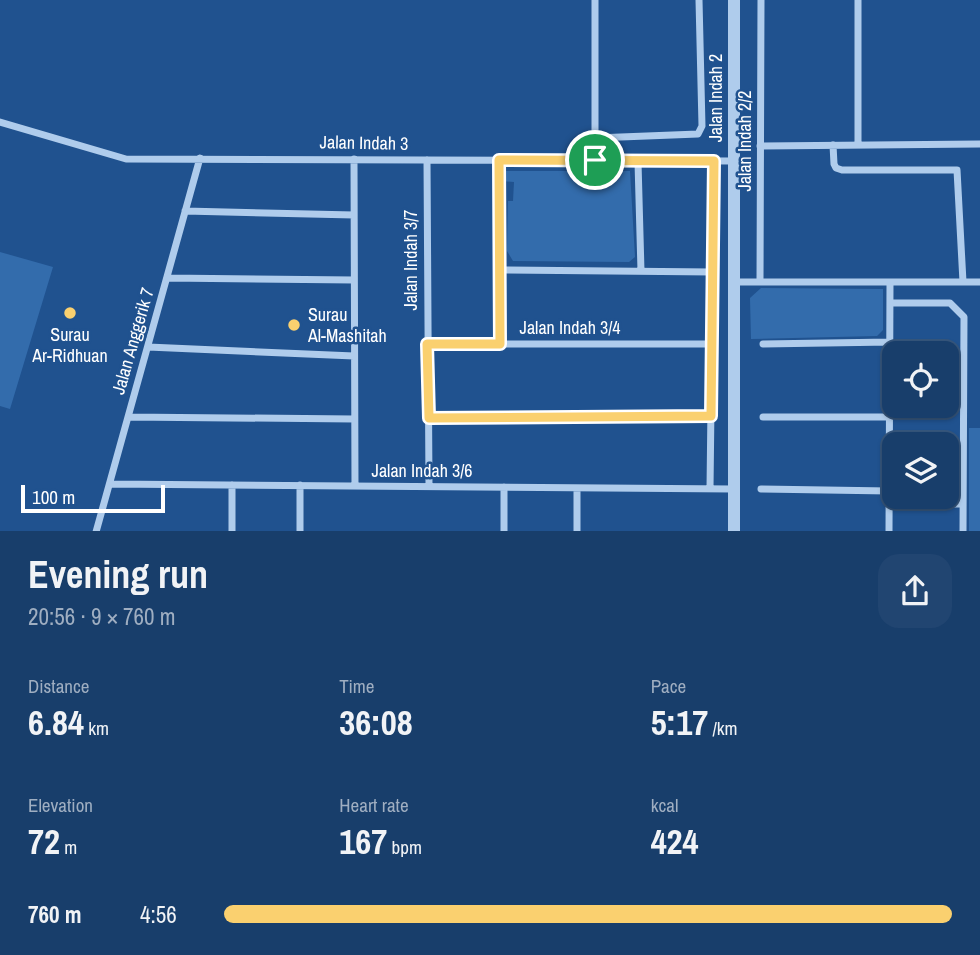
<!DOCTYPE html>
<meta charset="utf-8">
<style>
body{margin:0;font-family:"Archivo Narrow",sans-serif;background:#214571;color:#f1f3f6;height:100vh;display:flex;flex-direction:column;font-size:26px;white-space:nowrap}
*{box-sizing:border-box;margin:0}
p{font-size:23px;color:#9faec1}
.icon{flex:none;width:38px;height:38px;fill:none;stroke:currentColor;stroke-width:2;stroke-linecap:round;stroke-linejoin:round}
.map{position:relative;height:531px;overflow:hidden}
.sheet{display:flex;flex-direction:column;background:#183e6b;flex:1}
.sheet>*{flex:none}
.fabs{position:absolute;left:882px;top:341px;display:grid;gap:14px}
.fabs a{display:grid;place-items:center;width:77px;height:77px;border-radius:14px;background:#183e6b;box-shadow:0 2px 5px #0004,0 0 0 2px #36577e;font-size:35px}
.scale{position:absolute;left:21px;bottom:18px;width:144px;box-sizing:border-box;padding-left:7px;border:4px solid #fff;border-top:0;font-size:19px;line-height:24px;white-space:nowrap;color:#fff;-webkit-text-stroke:5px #20528f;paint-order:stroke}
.pin{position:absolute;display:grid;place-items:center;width:60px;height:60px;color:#fff;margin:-30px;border:4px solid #fff;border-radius:50%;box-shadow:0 2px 7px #0007}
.round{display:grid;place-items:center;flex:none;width:74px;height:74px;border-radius:21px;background:#214571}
.headline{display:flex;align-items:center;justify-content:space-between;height:119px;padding:0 28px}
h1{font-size:38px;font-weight:800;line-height:52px}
.figures{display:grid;grid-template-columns:repeat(3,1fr);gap:10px;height:119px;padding:7px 28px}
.figures div{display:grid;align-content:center}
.figures b{font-size:35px;font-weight:800}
.figures small{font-size:19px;font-weight:400}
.figures p{font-size:19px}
ul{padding:0 28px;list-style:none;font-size:23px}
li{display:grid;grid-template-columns:112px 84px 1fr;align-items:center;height:52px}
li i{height:18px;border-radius:9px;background:#fad06f}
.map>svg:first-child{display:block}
.green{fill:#336cac}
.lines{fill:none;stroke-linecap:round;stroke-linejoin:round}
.minor{stroke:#afccec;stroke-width:7}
.tertiary{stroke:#afccec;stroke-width:12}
.route-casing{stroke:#fff;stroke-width:14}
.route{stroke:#fad06f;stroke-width:9}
.poi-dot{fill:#fad06f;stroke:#20528f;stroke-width:2.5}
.labels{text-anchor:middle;stroke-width:5;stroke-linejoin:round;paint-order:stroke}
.street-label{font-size:18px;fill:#fff;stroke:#20528f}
.poi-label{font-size:18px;fill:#fff;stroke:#20528f;text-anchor:start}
</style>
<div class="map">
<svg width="980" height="532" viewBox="0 0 980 532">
<rect width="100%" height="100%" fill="#20528f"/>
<!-- green -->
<path class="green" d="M 502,171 L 630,171 L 635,257 L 629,262 L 513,261 L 507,251 L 508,201 L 513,201 L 514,182 L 502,181 Z
M 0,252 L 53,267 L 10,409 L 0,406 Z
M 761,288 L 883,289 L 883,330 L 877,336 L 751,339 L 750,298 Z
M 969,428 L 980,428 L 980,531 L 969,531 Z"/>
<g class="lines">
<!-- minor -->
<path class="minor" d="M 595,0 L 595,160
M 0,122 L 126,159 L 734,161
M 595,138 L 698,134 L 702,126 L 699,0
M 833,145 L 834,164 L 836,168 L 842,170 L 957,170 L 963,282
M 858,145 L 858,0
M 760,146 L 980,144
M 354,159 L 355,486
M 427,160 L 429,486
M 499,160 L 500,344
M 638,162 L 641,271
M 185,211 L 354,215
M 501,270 L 712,272
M 167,278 L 354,280
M 734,282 L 980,282
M 760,282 L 761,0
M 890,303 L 950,303 L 964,317 L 963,532
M 427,344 L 712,344
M 763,344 L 890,342
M 148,347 L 354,356
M 128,417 L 354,419
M 763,417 L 889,417
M 429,418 L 711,416
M 110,484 L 733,489
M 232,485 L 232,532
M 300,485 L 300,532
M 504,487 L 504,532
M 710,489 L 714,161
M 761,489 L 889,491
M 889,504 L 963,504
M 96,532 L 200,158
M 577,532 L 577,488
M 889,532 L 890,283"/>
<!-- tertiary -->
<path class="tertiary" d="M 734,532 L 734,0"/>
</g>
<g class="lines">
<defs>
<path id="route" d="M 499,160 L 714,161 L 711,416 L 429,418 L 427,344 L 500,344 Z"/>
</defs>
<!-- route casing -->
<use href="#route" class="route-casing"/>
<!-- route -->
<use href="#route" class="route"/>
</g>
<!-- markers -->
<g class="poi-dot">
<circle cx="70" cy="313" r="7"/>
<circle cx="294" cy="325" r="7"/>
</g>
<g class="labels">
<!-- street labels -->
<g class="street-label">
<text transform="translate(716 98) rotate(-90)" y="6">Jalan Indah 2</text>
<text transform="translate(745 141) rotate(-90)" y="6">Jalan Indah 2/2</text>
<text transform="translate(364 143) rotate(1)" y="6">Jalan Indah 3</text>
<text transform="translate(411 260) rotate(-90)" y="6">Jalan Indah 3/7</text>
<text x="570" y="334">Jalan Indah 3/4</text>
<text transform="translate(133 341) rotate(-74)" y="6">Jalan Anggerik 7</text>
<text x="422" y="477">Jalan Indah 3/6</text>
</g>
<!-- poi labels -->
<g class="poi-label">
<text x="308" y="321">Surau<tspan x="308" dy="21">Al-Mashitah</tspan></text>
<text x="70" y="341" text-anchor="middle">Surau<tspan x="70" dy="21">Ar-Ridhuan</tspan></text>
</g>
</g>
</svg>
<div class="fabs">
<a><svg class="icon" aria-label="locate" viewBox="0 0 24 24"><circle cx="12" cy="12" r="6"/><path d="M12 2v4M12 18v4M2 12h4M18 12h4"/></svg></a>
<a><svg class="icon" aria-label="layers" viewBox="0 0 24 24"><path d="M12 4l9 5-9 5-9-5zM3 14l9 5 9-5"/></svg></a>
</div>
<div class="scale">100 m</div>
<div class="pin" style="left:595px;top:160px;background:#1e9e55"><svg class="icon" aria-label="arrive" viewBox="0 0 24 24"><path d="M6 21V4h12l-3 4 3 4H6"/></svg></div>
</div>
<section class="sheet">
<div class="headline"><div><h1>Evening run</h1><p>20:56 · 9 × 760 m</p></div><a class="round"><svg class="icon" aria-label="share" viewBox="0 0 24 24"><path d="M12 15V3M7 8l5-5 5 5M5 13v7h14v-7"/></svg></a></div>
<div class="figures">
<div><p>Distance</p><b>6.84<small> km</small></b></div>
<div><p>Time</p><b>36:08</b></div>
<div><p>Pace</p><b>5:17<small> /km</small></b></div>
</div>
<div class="figures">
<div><p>Elevation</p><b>72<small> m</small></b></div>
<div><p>Heart rate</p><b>167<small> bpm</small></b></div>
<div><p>kcal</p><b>424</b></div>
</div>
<ul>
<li><b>760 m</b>4:56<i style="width:100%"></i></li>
</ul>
</section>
